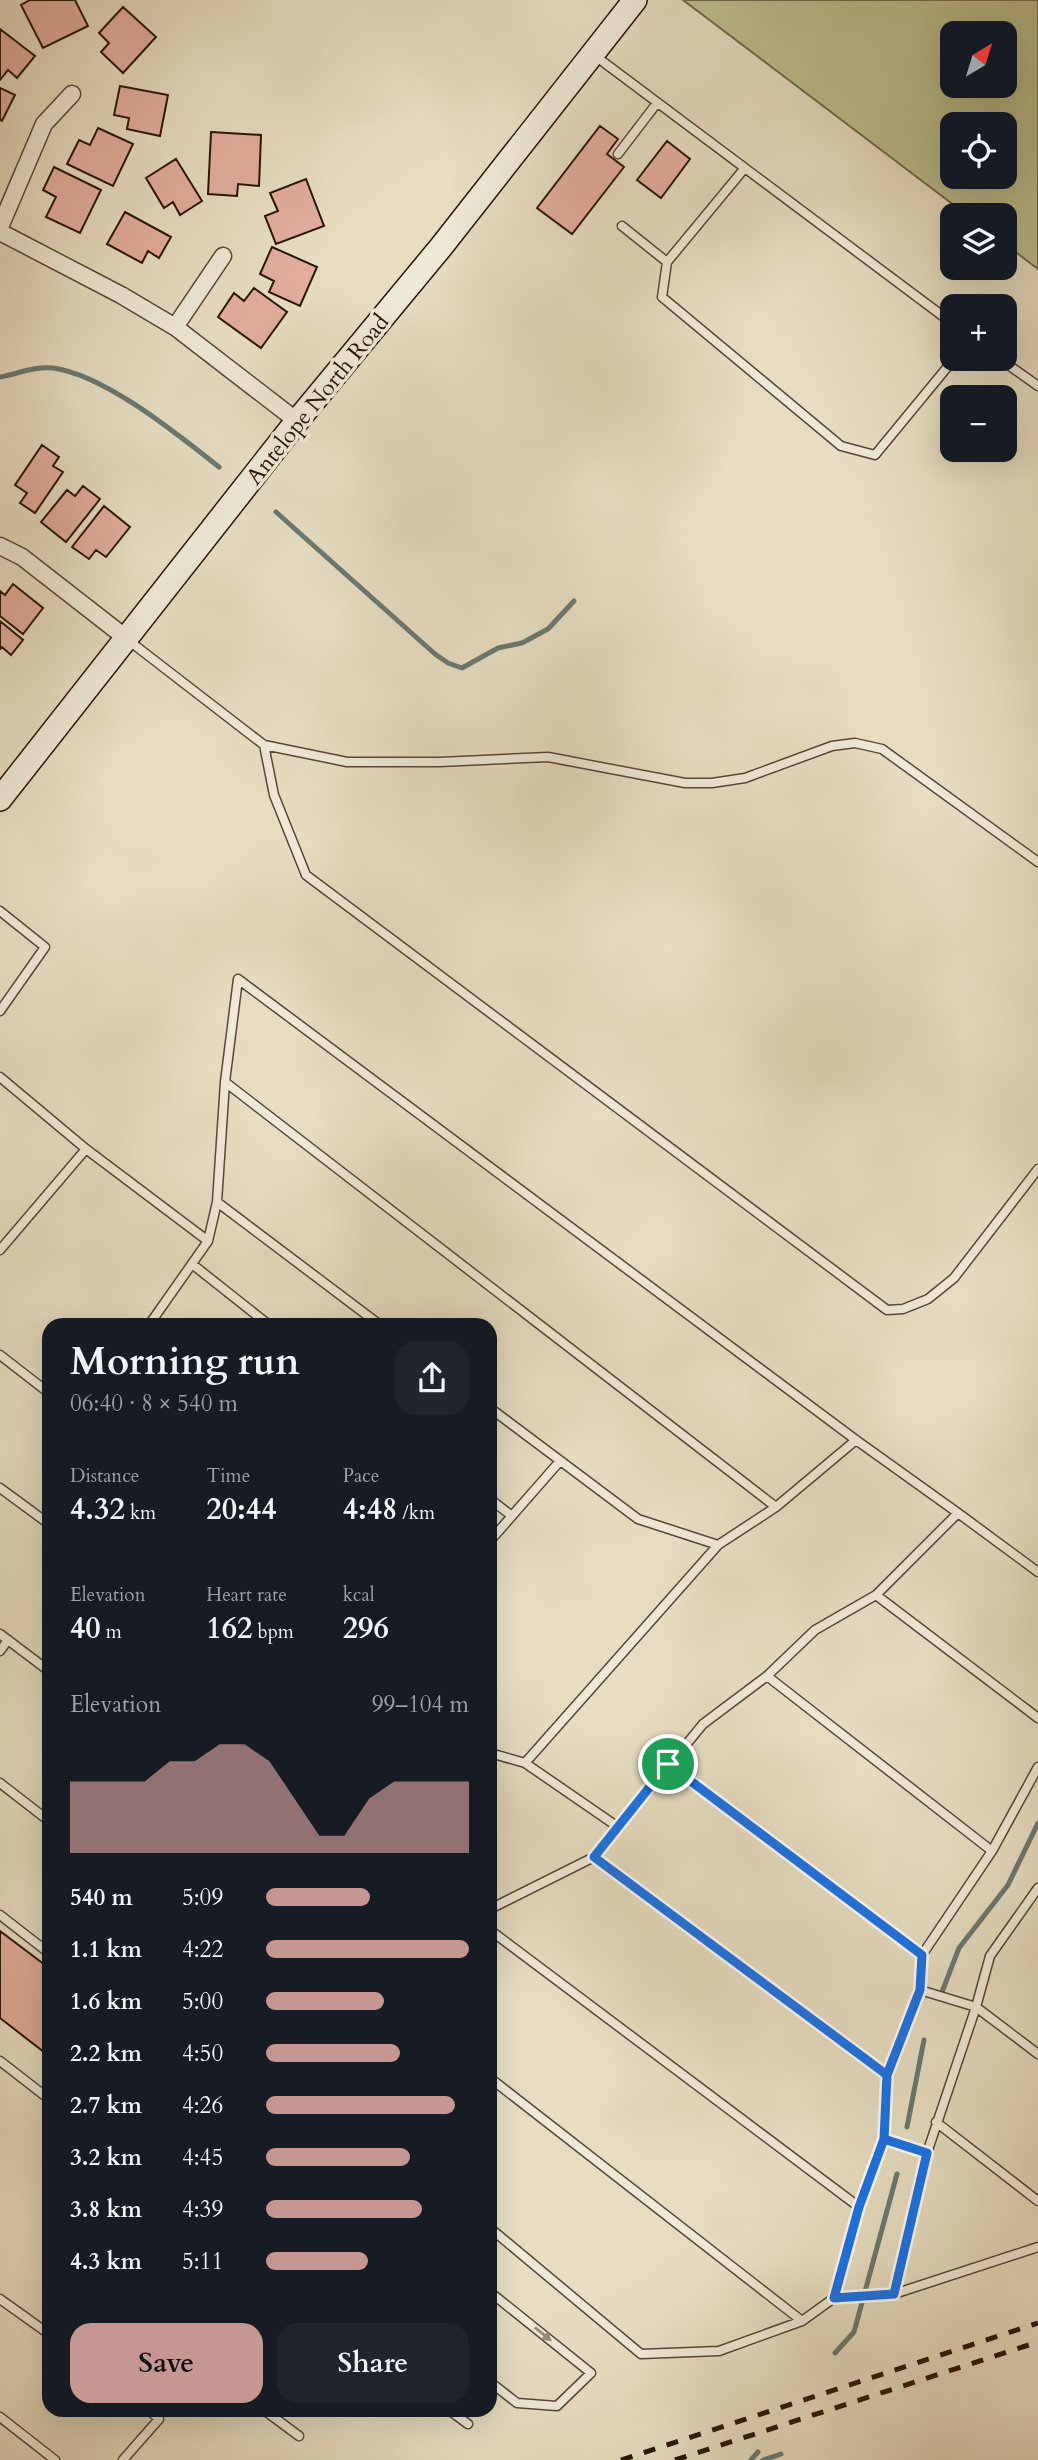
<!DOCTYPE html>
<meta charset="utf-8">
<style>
body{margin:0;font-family:Cardo,serif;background:#20242c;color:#f1f3f6;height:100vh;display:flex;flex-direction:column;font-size:26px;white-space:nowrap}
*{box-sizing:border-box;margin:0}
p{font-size:23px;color:#9ea1a6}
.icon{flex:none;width:38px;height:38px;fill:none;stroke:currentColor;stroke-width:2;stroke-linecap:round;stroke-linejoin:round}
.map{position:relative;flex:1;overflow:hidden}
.sheet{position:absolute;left:42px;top:1318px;width:455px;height:1099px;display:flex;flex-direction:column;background:#171b24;border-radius:21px;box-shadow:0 7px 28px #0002}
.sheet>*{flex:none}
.needle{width:46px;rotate:38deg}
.fabs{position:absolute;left:940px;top:21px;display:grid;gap:14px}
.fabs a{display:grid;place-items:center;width:77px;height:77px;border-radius:14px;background:#171b24;box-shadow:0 7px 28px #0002;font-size:35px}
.pin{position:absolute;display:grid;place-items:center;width:60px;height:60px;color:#fff;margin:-30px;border:4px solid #fff;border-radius:50%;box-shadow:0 2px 7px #0007}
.round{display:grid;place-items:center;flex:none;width:74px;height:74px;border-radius:21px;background:#20242c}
.overview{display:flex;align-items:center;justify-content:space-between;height:119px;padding:0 28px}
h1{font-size:38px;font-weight:800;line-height:52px}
.stats{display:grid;grid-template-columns:repeat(3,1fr);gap:10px;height:119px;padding:7px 28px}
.stats div{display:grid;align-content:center}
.stats b{font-size:30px;font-weight:800}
.stats small{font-size:19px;font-weight:400}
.stats p{font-size:19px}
.chart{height:196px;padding:14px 28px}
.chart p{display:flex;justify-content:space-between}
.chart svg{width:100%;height:126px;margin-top:7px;fill:#c59692;opacity:.7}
.button{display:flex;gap:14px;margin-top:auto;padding:14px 28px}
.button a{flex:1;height:80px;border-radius:21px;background:#c59692;color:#111;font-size:28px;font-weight:800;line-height:80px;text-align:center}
.button a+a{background:#20242c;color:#f1f3f6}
ul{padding:0 28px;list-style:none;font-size:23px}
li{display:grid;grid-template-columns:112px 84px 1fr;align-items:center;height:52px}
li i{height:18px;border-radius:9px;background:#c59692}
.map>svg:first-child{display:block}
.green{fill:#bcc08f;stroke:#736a4c;stroke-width:2;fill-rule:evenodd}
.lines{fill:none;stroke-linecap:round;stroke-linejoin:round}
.stream{stroke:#6b7971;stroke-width:5}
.building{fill:#e3ae9d;stroke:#2a1409;stroke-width:2}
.service-casing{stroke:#594637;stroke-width:11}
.minor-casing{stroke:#594637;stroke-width:19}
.secondary-casing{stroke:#2a1409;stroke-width:26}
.service{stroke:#efead7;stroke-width:8}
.minor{stroke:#efead7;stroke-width:16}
.secondary{stroke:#efead7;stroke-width:23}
.rail{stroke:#2a1409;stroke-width:5;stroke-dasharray:12 12;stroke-linecap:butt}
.oneway{fill:#968a7a}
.route-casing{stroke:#fff;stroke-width:14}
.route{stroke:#1a73e8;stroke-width:9}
.labels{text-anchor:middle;stroke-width:7;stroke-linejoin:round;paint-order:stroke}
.street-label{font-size:23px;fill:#2a1409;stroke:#efead7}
</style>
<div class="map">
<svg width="1038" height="2460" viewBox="0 0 1038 2460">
<rect width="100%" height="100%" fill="#e7dec2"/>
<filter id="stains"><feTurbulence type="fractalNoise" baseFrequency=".00286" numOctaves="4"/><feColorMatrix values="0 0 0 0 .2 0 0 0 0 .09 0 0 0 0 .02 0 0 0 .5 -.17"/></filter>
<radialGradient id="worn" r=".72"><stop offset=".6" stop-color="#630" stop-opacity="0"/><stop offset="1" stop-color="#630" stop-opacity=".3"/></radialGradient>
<!-- green -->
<path class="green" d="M 683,0 L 1038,0 L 1038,269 L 1005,244 L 1004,215 L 967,215 ZM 952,33 L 1004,33 L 1004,86 L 952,86 ZM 952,124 L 1004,124 L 1004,177 L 952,177 Z"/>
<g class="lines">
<!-- stream -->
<path class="stream" d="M 0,377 C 17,374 35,366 53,368 C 105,375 177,434 219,467
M 276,512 L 435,654 L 448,663 L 462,668 L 498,648 L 522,643 L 548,629 L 574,601
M 942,1992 L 959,1948 L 1008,1885 L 1038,1823
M 907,2127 L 924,2040
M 835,2353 L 854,2332 L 897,2174
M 751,2460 L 758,2452
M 763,2460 L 781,2454"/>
</g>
<!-- building -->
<path class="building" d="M 30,0 L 75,0 L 88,26 L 43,48 L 21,5 Z
M 123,7 L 156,37 L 123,73 L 101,52 L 109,43 L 99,33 Z
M 0,29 L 35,56 L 17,78 L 8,70 L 0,80 Z
M 120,86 L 168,95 L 160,136 L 127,129 L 129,118 L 114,115 Z
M 0,88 L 15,95 L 2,121 L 0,120 Z
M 600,126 L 618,139 L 607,154 L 624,167 L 572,234 L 537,208 Z
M 98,128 L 133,144 L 113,186 L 67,164 L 79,140 L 90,145 Z
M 211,132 L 261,135 L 259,186 L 238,184 L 237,196 L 208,194 Z
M 667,141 L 690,159 L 661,198 L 637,180 Z
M 176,159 L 202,201 L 180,215 L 173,202 L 164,208 L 146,178 Z
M 54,167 L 101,190 L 80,233 L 46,217 L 56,197 L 43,190 Z
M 306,179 L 324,226 L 276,244 L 265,216 L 278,211 L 270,193 Z
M 125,212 L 171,237 L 159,258 L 148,251 L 142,263 L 107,244 Z
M 272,247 L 317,267 L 300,306 L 269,292 L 274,281 L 260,274 Z
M 254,288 L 287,312 L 261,348 L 218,317 L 234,293 L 244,301 Z
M 42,445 L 59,457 L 53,466 L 63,472 L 35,513 L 20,503 L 27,493 L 15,485 Z
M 83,486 L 100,499 L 66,542 L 41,522 L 67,490 L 75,496 Z
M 104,506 L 130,527 L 106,557 L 96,550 L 89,559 L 72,547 Z
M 13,584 L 43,608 L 23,634 L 0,616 L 0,591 L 5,595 Z
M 0,621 L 23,640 L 11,655 L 2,647 L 0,649 Z
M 0,1931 L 49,1968 L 49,2056 L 0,2018 Z"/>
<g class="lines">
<defs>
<path id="service" d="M 594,55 L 952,323
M 618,154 L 657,103
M 744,169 L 667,262 L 662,297 L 841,446 L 875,455 L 954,359
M 622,226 L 667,262
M 1000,359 L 1038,386
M 128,640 L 264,745 L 347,762 L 440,762 L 548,757 L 685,783 L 712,783 L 745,778 L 832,746 L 855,743 L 882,749 L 1038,862
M 264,745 L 274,795 L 306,875 L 887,1310 L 903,1309 L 928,1299 L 954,1278 L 1038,1169
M 0,911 L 45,947 L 0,1011
M 0,1077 L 86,1149 L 0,1250
M 225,1082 L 776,1507
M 86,1149 L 208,1241 L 217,1202 L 225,1082 L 238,979 L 856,1440 L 776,1507 L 718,1545 L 638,1519 L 490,1408
M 217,1202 L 380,1325
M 192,1264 L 269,1325
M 149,1325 L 208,1241
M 0,1355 L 49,1393
M 856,1440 L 958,1513
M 0,1488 L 49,1524
M 490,1499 L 512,1516
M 490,1541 L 560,1461
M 876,1595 L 1038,1718
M 0,1634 L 49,1671
M 0,1651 L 8,1640
M 767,1676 L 992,1851
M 490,1753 L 525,1763 L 718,1545
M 525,1763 L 618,1827
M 668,1764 L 922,1955
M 0,1783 L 49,1821
M 594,1857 L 887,2075
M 490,1909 L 594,1857 L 703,1724 L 767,1676 L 815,1630 L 876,1595 L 958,1513 L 1038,1572
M 0,1915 L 49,1953
M 490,1930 L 859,2207
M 920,1990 L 976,2007 L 1038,2054
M 0,2061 L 49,2099
M 490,2078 L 802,2321
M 936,2122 L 1038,2201
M 884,2139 L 927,2153
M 490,2228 L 641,2354 L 719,2351 L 802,2321 L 834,2298 L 859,2207 L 884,2139 L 887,2075 L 920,1990 L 922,1955 L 992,1851 L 1038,1767
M 490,2292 L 591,2373 L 557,2406 L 517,2403 L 490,2382
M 894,2294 L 927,2153 L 976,2007 L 990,1956 L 1038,1888
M 834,2298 L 894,2294 L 1038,2247
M 0,2299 L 49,2334
M 264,2410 L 299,2436
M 449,2410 L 468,2424
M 0,2417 L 55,2460
M 123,2460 L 159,2419 L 149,2410"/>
<path id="minor" d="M 0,227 L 44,124 L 72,94
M 0,232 L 121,295 L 175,327 L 297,421
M 175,327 L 223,256
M 0,546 L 22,557 L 126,638"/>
<path id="secondary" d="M 0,799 L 297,421 L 441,247 L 635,0"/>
</defs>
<!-- service casing -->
<use href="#service" class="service-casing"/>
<!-- minor casing -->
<use href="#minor" class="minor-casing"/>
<!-- secondary casing -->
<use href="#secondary" class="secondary-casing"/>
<!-- service -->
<use href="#service" class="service"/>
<!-- minor -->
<use href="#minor" class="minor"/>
<!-- secondary -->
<use href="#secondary" class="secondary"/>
<!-- rail -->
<path class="rail" d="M 621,2460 L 1038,2323
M 675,2460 L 1038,2342"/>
</g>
<!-- one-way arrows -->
<defs><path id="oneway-solid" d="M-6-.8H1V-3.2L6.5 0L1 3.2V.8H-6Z" transform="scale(1.75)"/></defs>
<use class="oneway" href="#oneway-solid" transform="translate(543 2334) rotate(39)"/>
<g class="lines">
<defs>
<path id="route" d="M 668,1764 L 922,1955 L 920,1990 L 887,2075 L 884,2139 L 859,2207 L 834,2298 L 894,2294 L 927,2153 L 884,2139 L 887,2075 L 594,1857 L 668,1764"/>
</defs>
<!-- route casing -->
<use href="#route" class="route-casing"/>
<!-- route -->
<use href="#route" class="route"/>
</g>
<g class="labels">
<!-- street labels -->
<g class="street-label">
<text transform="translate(317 399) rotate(-51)" y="8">Antelope North Road</text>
</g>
</g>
<rect width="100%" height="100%" filter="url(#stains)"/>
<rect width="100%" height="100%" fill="url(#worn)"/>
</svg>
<div class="fabs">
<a><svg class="needle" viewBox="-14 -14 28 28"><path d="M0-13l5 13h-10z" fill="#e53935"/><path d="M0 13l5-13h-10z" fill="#9ea1a6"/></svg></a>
<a><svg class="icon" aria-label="locate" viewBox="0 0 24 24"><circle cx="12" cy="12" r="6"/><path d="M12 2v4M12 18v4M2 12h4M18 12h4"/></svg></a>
<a><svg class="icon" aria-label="layers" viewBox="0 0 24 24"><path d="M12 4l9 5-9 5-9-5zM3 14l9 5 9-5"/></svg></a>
<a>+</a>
<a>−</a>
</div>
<div class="pin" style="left:668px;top:1764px;background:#1e9e55"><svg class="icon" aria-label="arrive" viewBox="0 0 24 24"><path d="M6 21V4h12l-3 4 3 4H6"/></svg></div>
<section class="sheet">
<div class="overview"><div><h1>Morning run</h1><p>06:40 · 8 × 540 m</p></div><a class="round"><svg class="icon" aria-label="share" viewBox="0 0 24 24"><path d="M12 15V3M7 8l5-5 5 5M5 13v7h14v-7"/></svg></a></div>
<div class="stats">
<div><p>Distance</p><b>4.32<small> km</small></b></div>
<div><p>Time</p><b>20:44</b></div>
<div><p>Pace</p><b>4:48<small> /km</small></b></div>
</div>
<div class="stats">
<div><p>Elevation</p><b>40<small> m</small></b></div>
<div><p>Heart rate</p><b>162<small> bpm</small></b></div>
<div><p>kcal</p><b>296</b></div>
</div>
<div class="chart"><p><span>Elevation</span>99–104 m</p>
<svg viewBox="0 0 160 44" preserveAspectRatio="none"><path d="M0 44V19L10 19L20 19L30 19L40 12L50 12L60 6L70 6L80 12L90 25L100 38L110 38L120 25L130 19L140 19L150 19L160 19V44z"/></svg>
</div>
<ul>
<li><b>540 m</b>5:09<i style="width:51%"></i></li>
<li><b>1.1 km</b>4:22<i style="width:100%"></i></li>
<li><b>1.6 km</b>5:00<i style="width:58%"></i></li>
<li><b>2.2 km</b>4:50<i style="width:66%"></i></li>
<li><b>2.7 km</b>4:26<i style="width:93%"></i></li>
<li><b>3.2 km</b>4:45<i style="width:71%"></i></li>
<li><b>3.8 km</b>4:39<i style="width:77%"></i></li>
<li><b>4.3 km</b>5:11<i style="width:50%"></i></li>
</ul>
<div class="button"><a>Save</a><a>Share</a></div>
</section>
</div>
